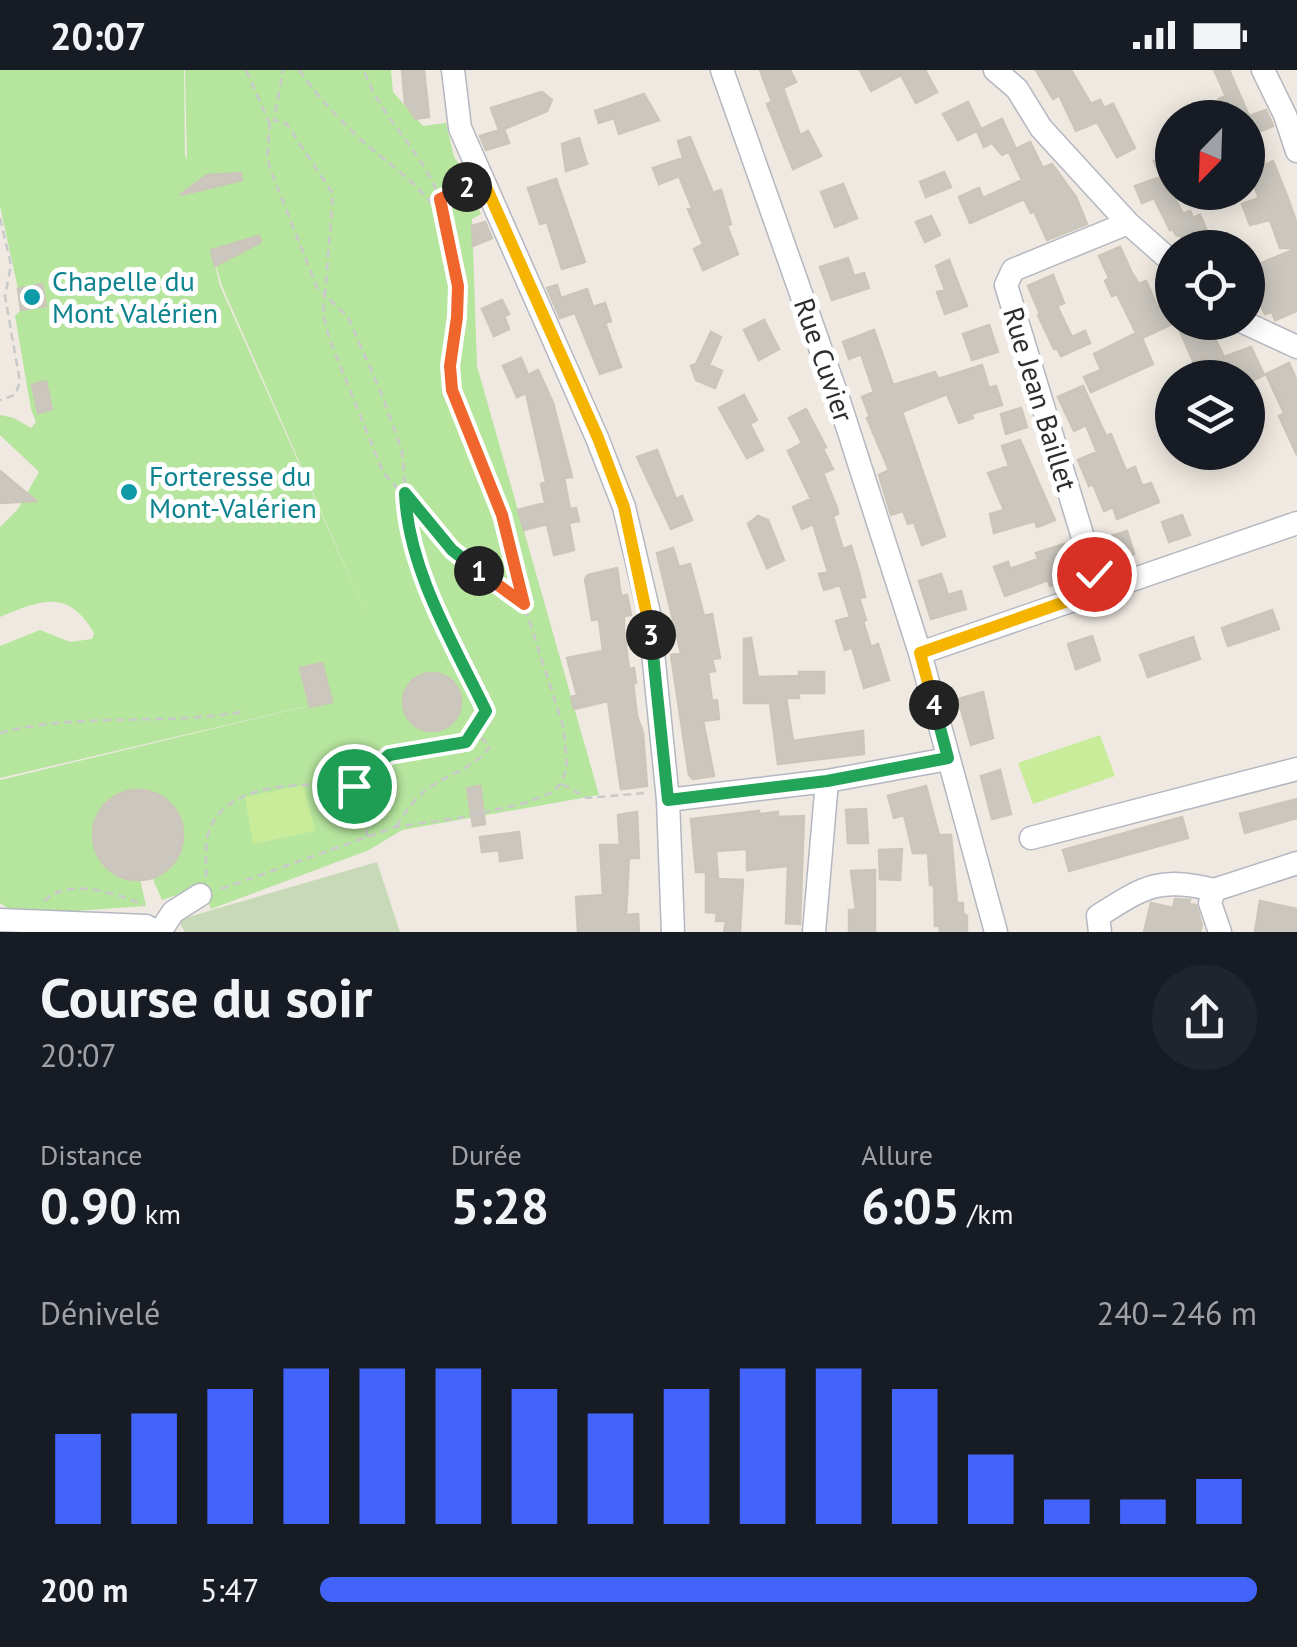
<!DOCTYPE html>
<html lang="fr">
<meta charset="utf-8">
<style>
body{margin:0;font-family:"PT Sans",sans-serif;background:#20242c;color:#f1f3f6;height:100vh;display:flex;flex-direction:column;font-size:38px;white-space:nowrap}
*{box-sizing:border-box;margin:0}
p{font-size:32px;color:#9ea1a6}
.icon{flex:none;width:55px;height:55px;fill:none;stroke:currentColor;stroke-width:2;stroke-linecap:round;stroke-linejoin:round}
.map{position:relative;height:862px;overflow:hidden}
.sheet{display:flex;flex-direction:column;background:#171b24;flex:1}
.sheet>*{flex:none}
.needle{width:65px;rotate:203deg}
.buttons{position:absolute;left:1155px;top:30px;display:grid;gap:20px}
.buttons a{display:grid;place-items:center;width:110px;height:110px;border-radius:50%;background:#171b24;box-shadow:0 5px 25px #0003;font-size:50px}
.pin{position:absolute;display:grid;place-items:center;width:85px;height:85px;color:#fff;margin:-42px;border:5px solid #fff;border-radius:50%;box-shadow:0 2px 10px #0007}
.km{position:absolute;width:50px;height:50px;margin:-25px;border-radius:50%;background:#222;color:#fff;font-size:28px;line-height:50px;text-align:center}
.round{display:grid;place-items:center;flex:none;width:105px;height:105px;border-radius:52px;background:#20242c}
.overview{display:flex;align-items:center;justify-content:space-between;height:170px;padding:0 40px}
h1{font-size:55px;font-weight:700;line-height:75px}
.metrics{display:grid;grid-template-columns:repeat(3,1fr);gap:15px;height:170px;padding:10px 40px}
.metrics div{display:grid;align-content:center}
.metrics b{font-size:50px;font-weight:700}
.metrics small{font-size:28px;font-weight:400}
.metrics p{font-size:28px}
.chart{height:280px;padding:20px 40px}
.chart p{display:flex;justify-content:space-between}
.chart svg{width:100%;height:180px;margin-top:10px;stroke:#4264fb;stroke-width:6}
ul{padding:0 40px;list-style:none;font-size:32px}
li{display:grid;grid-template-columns:160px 120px 1fr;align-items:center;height:75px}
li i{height:25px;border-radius:12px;background:#4264fb}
.status{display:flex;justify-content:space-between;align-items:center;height:70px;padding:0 50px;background:#171b24;direction:ltr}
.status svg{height:28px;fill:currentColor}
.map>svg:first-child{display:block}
.green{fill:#b6e59e;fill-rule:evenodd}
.cemetery{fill:#c8d9b8}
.pitch{fill:#c9ec9a}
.building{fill:#cbc7bf;stroke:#cbc5ba;stroke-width:2.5}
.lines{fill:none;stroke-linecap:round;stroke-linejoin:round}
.minor-casing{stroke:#b4b7c1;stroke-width:25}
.path{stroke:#c9c9c9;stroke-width:2.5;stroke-dasharray:8 5;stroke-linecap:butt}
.minor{stroke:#fff;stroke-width:22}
.split-1-casing{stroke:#fff;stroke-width:20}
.split-2-casing{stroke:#fff;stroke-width:20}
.split-3-casing{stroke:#fff;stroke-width:20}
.split-4-casing{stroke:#fff;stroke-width:20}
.split-5-casing{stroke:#fff;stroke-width:20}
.split-1{stroke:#22a559;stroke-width:12}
.split-2{stroke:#f0652b;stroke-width:12}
.split-3{stroke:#f5b400;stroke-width:12}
.split-4{stroke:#22a559;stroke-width:12}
.split-5{stroke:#f5b400;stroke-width:12}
.culture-dot{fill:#0f9aa8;stroke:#fff;stroke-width:4}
.labels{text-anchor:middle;stroke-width:10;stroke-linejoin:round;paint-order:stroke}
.culture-label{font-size:28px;fill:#0d838f;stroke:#fff;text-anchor:start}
.street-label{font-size:28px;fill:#2e2e2e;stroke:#fff}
</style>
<div class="status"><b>20:07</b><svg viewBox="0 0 49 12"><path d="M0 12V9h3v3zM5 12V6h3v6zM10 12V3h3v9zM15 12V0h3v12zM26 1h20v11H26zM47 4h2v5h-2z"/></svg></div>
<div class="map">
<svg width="1297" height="862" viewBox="0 0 1297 862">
<rect width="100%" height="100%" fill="#efe9e1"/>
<!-- green -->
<path class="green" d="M 0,0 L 184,0 L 185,85 L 187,90 L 185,0 L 391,0 L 393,22 L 423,56 L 446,53 L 454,87 L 471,111 L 471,122 L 481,144 L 472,149 L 477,296 L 599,725 L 402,760 L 369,780 L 211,839 L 202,816 L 162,830 L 152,807 C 214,776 166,695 114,727 C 103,734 95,746 93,759 C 90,788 113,808 140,809 L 146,836 L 18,845 L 0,833 L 0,710 L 342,628 L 0,708 L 0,576 L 40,560 L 70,572 L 92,569 L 94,563 C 68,518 41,530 0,547 L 0,457 L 18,439 L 39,402 L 0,365 L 0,345 L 14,348 L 31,358 L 36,352 L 31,339 L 15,246 L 21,240 L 46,235 L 42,215 L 18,219 L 0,136 ZM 212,182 L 222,216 L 375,564 L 220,216 Z"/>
<!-- cemetery -->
<path class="cemetery" d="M 377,792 L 400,862 L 185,862 L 178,850 Z"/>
<!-- pitch -->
<path class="pitch" d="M 1100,665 L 1115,706 L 1033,734 L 1018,693 Z
M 304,715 L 315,761 L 253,774 L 245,727 Z"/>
<!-- building -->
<path class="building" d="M 402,0 L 424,0 L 429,47 L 416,49 L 405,33 Z
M 760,0 L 790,0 L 796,12 L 783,18 L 800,65 L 808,61 L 821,86 L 793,99 L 767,34 L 772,32 Z
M 860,0 L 925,0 L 937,22 L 916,33 L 901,5 L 871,21 Z
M 1036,0 L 1071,0 L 1091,34 L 1100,30 L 1104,38 L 1113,34 L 1135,78 L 1117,87 L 1097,52 L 1076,61 L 1059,25 L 1053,29 Z
M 1214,0 L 1229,0 L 1249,46 L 1266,40 L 1271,51 L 1273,56 L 1253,64 L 1265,95 L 1273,91 L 1287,126 L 1297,154 L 1297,178 L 1280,178 L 1270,150 L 1250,155 L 1242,134 L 1259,128 L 1248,100 L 1248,48 L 1226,48 L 1219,29 L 1226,26 Z
M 542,22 L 552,30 L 547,41 L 504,59 L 509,73 L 486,80 L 480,66 L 499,60 L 491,38 Z
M 644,24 L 659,50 L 619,64 L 614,48 L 599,53 L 595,41 Z
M 968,32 L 981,59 L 958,70 L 943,44 Z
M 1002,49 L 1016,79 L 1030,72 L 1043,98 L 1052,94 L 1076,127 L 1087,154 L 1047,170 L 1034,141 L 1031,143 L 1024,129 L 970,153 L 959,127 L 979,118 L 983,128 L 1022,110 L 1009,82 L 1012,80 L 1002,85 L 992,73 L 984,77 L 977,61 Z
M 690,67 L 713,123 L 721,120 L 731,154 L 727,156 L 738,184 L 703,200 L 694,179 L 703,174 L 688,139 L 692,138 L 679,106 L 659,114 L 653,98 L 683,88 L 678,71 Z
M 579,68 L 587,94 L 566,101 L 562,74 Z
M 1172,84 L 1172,122 L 1183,144 L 1190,141 L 1193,148 L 1200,145 L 1211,170 L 1193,178 L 1188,178 L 1181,166 L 1176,165 L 1172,158 L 1170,160 L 1154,128 L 1142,133 L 1135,116 L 1161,107 L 1154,91 Z
M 944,102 L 951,117 L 926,127 L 920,112 Z
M 241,103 L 242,110 L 180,125 L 207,105 Z
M 556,109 L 585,192 L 562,199 L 547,152 L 540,154 L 528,118 Z
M 843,114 L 857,148 L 835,157 L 821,122 Z
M 931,146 L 940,165 L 925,172 L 916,152 Z
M 485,152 L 492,168 L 473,176 L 472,156 Z
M 259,166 L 261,172 L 215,196 L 211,180 Z
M 1120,177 L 1132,203 L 1139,214 L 1146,211 L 1158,238 L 1169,233 L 1172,254 L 1142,268 L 1153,294 L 1091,322 L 1084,307 L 1101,300 L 1094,284 L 1136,263 L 1117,224 L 1112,226 L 1105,211 L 1109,208 L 1099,186 Z
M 1297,178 L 1297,241 L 1275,250 L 1272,242 L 1265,244 L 1256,224 L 1248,228 L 1248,199 Z
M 848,188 L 854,206 L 864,203 L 869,218 L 832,230 L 820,197 Z
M 949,190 L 967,236 L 945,244 L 937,222 L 945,220 L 936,196 Z
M 1053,205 L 1064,233 L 1057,236 L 1072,267 L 1085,261 L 1090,273 L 1061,286 L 1057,278 L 1054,279 L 1038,245 L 1040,244 L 1028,216 Z
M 42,214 L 46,236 L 21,240 L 18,219 Z
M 557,215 L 561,228 L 587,219 L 593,237 L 605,233 L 611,251 L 605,253 L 621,297 L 600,304 L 575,243 L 560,248 L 547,218 Z
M 502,230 L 509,244 L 504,246 L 509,259 L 494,266 L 482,239 Z
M 764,250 L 779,279 L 759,290 L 744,260 Z
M 1176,252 L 1207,252 L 1224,287 L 1251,277 L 1264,305 L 1248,313 L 1248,308 L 1216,308 L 1207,288 L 1194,293 Z
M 989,255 L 998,282 L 972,290 L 963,264 Z
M 874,260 L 893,315 L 935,302 L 938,309 L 982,295 L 989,318 L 996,316 L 1002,335 L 971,344 L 973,348 L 959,353 L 947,324 L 902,342 L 945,466 L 922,475 L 914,452 L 908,454 L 903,441 L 891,445 L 879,405 L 889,400 L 867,348 L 870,347 L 862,327 L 874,322 L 861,284 L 849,289 L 843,272 Z
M 711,262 L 721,267 L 709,295 L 722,301 L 715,318 L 696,310 L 691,296 L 696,294 Z
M 521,288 L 528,305 L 538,300 L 553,333 L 572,407 L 564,408 L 570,439 L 576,438 L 579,451 L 569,453 L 574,480 L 554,485 L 547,454 L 524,460 L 518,440 L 545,433 L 541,414 L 546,412 L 526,323 L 517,327 L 503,296 Z
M 1289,293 L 1297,311 L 1297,385 L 1279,346 L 1284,343 L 1266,304 Z
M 46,311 L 52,339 L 38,343 L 32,315 Z
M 1083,316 L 1106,366 L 1111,364 L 1126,401 L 1135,397 L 1142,416 L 1151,413 L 1159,432 L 1117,449 L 1113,437 L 1104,441 L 1093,414 L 1089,416 L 1078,390 L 1097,382 L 1086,355 L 1074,361 L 1058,327 Z
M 744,325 L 757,350 L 750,354 L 763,380 L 747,388 L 719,338 Z
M 1021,338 L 1027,357 L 1006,364 L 1001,344 Z
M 806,339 L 826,377 L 823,379 L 833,399 L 823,403 L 837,438 L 838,444 L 833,446 L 843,479 L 851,476 L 860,506 L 865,527 L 859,528 L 866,550 L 863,551 L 871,577 L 878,574 L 889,610 L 864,618 L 852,577 L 845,580 L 836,551 L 850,547 L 840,515 L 824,520 L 819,504 L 828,502 L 813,454 L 802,459 L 793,437 L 811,429 L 788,381 L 802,373 L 789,348 Z
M 1020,370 L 1055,450 L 1037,457 L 1035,451 L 994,463 L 990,444 L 1004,440 L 988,403 L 1009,396 L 1002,376 Z
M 657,380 L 676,429 L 682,426 L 692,450 L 671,459 L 637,387 Z
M 0,401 L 36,431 L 0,433 Z
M 1182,445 L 1190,465 L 1169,472 L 1162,452 Z
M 758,446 L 768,450 L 784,490 L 767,498 L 748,454 Z
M 1127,461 L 1134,484 L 1113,491 L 1105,468 Z
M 1064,474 L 1072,500 L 1069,501 L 1072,509 L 1050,516 L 1048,510 L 1005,526 L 994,497 L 1008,492 L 1010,499 L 1038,489 L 1036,483 Z
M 673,478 L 679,497 L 690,494 L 704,546 L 712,544 L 720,588 L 712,589 L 715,601 L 708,602 L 712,631 L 717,630 L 719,649 L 703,651 L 714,706 L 693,709 L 689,705 L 671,585 L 681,583 L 657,483 Z
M 617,498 L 621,526 L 627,525 L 631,545 L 624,546 L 624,560 L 629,599 L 634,598 L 636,613 L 633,613 L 637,646 L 643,663 L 647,716 L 621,719 L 608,631 L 574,639 L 571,627 L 577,625 L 567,588 L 603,581 L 599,549 L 592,550 L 585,509 L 588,505 Z
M 941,504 L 948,525 L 961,521 L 966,539 L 931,549 L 919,511 Z
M 1272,540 L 1279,559 L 1228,576 L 1222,558 Z
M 1092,566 L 1100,590 L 1076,599 L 1068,574 Z
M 1193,567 L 1200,589 L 1148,607 L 1140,585 Z
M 751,568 L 758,607 L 799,606 L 799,602 L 824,602 L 824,623 L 799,623 L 799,628 L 786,628 L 793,671 L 863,661 L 864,684 L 778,694 L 770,633 L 744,633 L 744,569 Z
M 322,593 L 332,632 L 310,637 L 300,598 Z
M403 632a29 29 0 1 1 58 0a29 29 0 1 1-58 0Z
M 983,622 L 993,668 L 971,675 L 958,629 Z
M 1000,700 L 1011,744 L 992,749 L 981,706 Z
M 480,716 L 485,754 L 473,756 L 467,718 Z
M 926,716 L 939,765 L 951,765 L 957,833 L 963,833 L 963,843 L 967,846 L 967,862 L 940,862 L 939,855 L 935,856 L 934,815 L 930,815 L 928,783 L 913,783 L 904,745 L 894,748 L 888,726 Z
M93 765a45 45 0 1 1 90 0a45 45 0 1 1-90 0Z
M 1297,729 L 1297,748 L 1245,763 L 1240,744 Z
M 866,739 L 868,773 L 848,773 L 846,740 Z
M 759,741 L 759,744 L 778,742 L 778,747 L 804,746 L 800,854 L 786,853 L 788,796 L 747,800 L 747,779 L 716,781 L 718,809 L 743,810 L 740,862 L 724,862 L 726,851 L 716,851 L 717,843 L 706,842 L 706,802 L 696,802 L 691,749 Z
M 637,742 L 639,788 L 629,788 L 626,845 L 638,844 L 639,862 L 578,862 L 576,827 L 603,825 L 600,775 L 620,775 L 618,745 Z
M 1182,747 L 1188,768 L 1069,801 L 1063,780 Z
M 519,762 L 522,788 L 500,791 L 499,780 L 482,782 L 480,767 Z
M 902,779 L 900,810 L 880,809 L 879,780 Z
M 875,800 L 875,862 L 849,862 L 849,840 L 856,840 L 851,801 Z
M 1175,829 L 1190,830 L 1189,834 L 1196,835 L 1202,855 L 1200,862 L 1144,862 L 1151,833 L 1173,838 Z
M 1260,831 L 1297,839 L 1297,862 L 1255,862 Z"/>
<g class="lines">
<defs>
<path id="minor" d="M 453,0 L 460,58 L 597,368 L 624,437 L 649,543 L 668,730 L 673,862
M 722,0 L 840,334 L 920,583 L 996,862
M 995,0 L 1017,19 L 1041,58 L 1128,153 L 1172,192
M 1263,0 L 1285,45 L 1297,81
M 1243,252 L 1297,277
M 1099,520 L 1006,215 L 1013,200 L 1128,153
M 920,583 L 1297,453
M 668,730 L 827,711 L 948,689
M 1031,768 L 1297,699
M 0,850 L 146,856 L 158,862
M 160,862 L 173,842 L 200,825
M 814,862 L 827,711
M 1100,862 L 1098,846 C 1144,817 1159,806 1214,820
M 1220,862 L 1210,833 L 1214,820 L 1297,793"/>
</defs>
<!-- minor casing -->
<use href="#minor" class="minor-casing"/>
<!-- path -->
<path class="path" d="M 246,0 L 269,52
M 299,0 C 317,26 338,48 361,70 C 390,95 425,118 444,152
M 270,52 L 267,88 L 271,101 L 318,220 L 325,225 L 323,242 L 329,268 L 383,402 L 452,480 L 523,533
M 434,132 L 463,119
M 0,148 L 11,195 L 5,226 L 20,312 L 15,325 L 0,330
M 0,663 C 80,641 166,657 246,641
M 361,710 L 353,721 L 353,751 L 366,751 L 367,766
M 562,714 L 587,728 L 645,723
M 396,756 C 406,742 414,728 429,718 C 449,703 476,698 490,676 L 478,665 L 491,651 L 486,643
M 206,807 C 207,793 204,774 209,761 C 228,709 305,716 349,713 L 362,709 L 389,685 L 460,675 L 468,669 L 485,641 L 438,542 L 410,468 L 402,381 L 382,325 L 348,247 L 325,225 L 333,124 L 286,53 L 274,50 L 283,0
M 221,819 L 395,757 L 458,748 L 525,733 L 553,722 L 561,713 L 567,698 L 564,659 L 522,528 L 502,445 L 452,320 C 449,293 456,269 457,242 C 459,204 452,163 439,127 C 422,80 380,48 364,0
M 44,831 C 68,807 116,823 144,835"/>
<!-- minor -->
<use href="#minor" class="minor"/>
</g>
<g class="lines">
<defs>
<path id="split-1" d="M 354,716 L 389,685 L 466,672 L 486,641 C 453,573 408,499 405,423 L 452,480 L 479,501"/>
<path id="split-2" d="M 467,117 L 440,129 L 458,216 L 457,247 L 450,296 L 452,320 L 502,445 L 524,534 L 479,501"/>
<path id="split-3" d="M 467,117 L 483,110 L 598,368 L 624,437 L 651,565"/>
<path id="split-4" d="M 651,565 L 668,730 L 827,711 L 948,688 L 934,635"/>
<path id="split-5" d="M 934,635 L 920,583 L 1099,520 L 1094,504"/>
</defs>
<!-- split-1 casing -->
<use href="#split-1" class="split-1-casing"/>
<!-- split-2 casing -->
<use href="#split-2" class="split-2-casing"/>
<!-- split-3 casing -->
<use href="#split-3" class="split-3-casing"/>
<!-- split-4 casing -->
<use href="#split-4" class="split-4-casing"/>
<!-- split-5 casing -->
<use href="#split-5" class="split-5-casing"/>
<!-- split-1 -->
<use href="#split-1" class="split-1"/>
<!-- split-2 -->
<use href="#split-2" class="split-2"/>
<!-- split-3 -->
<use href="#split-3" class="split-3"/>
<!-- split-4 -->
<use href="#split-4" class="split-4"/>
<!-- split-5 -->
<use href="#split-5" class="split-5"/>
</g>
<!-- markers -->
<g class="culture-dot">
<circle cx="32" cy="227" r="10"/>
<circle cx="129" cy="422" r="10"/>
</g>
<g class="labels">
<!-- culture labels -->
<g class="culture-label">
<text x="52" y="221">Chapelle du<tspan x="52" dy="32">Mont Valérien</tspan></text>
<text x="149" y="416">Forteresse du<tspan x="149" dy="32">Mont-Valérien</tspan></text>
</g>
<!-- street labels -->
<g class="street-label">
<text transform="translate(824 290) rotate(71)" y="10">Rue Cuvier</text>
<text transform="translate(1040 329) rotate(73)" y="10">Rue Jean Baillet</text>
</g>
</g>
</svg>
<div class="buttons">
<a><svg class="needle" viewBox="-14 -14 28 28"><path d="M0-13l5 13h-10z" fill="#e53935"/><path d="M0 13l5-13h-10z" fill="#9ea1a6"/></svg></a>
<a><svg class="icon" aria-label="locate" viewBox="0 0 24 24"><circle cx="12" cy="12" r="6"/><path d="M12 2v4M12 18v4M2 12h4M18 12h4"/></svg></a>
<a><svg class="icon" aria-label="layers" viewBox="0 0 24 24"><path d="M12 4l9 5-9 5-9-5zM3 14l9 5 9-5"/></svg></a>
</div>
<div class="pin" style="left:354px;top:716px;background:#1e9e55"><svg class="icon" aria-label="arrive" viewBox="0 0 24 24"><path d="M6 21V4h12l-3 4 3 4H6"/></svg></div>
<div class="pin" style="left:1094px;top:504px;background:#d93025"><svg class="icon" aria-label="check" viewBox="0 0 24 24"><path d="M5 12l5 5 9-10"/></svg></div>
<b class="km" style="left:479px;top:501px">1</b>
<b class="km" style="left:467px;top:117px">2</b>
<b class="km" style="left:651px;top:565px">3</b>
<b class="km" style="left:934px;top:635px">4</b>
</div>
<section class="sheet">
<div class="overview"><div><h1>Course du soir</h1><p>20:07</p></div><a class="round"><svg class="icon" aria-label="share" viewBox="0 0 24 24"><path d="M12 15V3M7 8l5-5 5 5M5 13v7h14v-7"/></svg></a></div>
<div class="metrics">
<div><p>Distance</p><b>0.90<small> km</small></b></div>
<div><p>Durée</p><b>5:28</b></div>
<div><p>Allure</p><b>6:05<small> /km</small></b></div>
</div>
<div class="chart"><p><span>Dénivelé</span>240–246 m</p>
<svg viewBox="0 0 160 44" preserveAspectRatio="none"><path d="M5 44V22M15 44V17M25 44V11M35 44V6M45 44V6M55 44V6M65 44V11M75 44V17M85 44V11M95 44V6M105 44V6M115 44V11M125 44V27M135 44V38M145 44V38M155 44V33"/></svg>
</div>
<ul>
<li><b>200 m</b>5:47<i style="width:100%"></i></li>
</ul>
</section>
